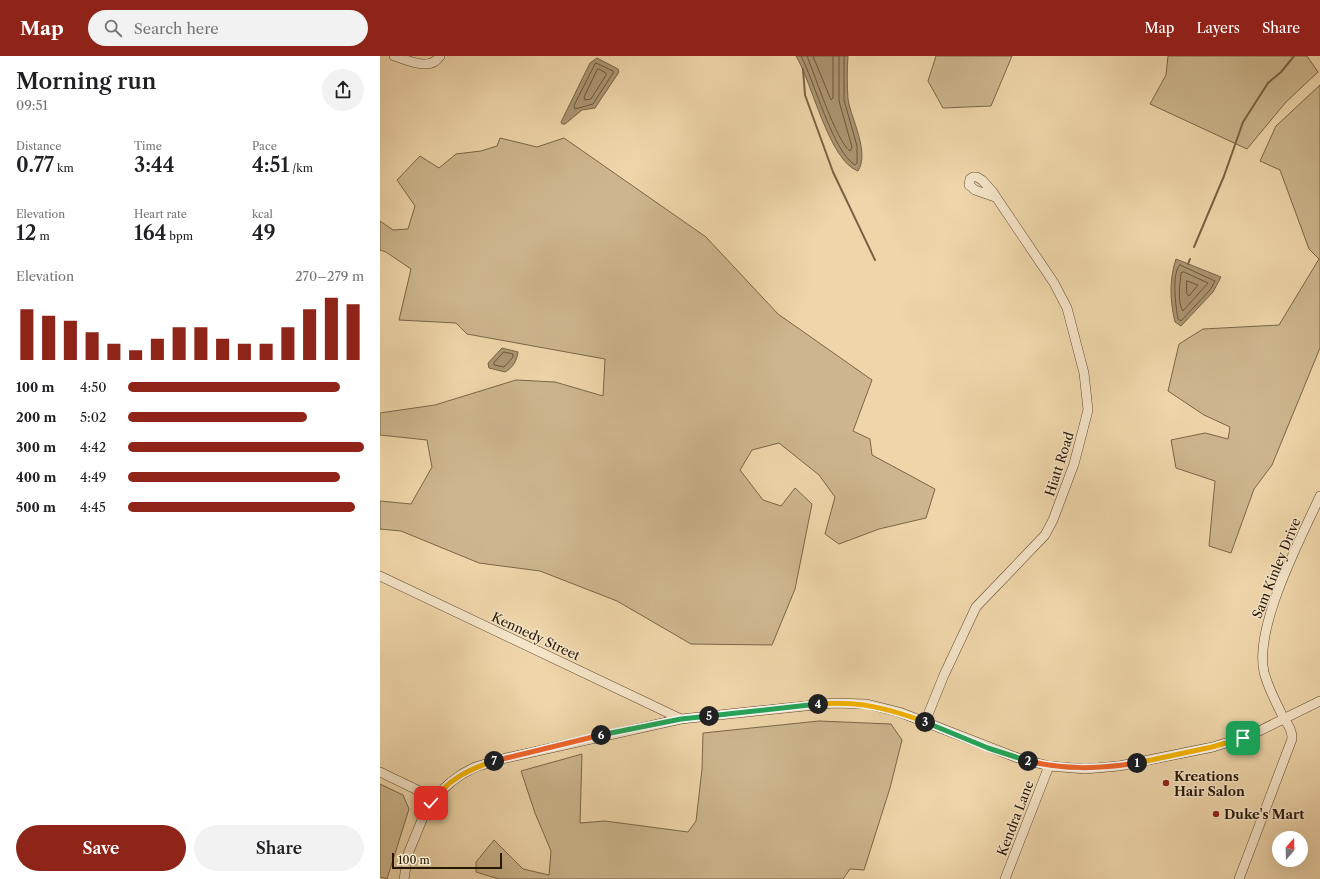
<!DOCTYPE html>
<meta charset="utf-8">
<style>
body{margin:0;font-family:"Libre Caslon Text",serif;background:#f2f2f2;color:#202124;height:100vh;display:flex;flex-direction:column;font-size:15px;white-space:nowrap}
*{box-sizing:border-box;margin:0}
p{font-size:13px;color:#757577}
.icon{flex:none;width:22px;height:22px;fill:none;stroke:currentColor;stroke-width:2;stroke-linecap:round;stroke-linejoin:round}
.map{position:relative;flex:1;overflow:hidden}
.panel{display:flex;flex-direction:column;background:#fff;width:380px}
.panel>*{flex:none}
.needle{width:26px;rotate:20deg}
.controls{position:absolute;left:892px;top:775px;display:grid;gap:8px}
.controls a{display:grid;place-items:center;width:36px;height:36px;border-radius:50%;background:#fff;box-shadow:0 4px 16px #0002;font-size:20px}
.scale{position:absolute;left:12px;bottom:10px;width:110px;box-sizing:border-box;padding-left:4px;border:2px solid #281703;border-top:0;font-size:11px;line-height:14px;white-space:nowrap;color:#281703;-webkit-text-stroke:3px #f5e4c8;paint-order:stroke}
.pin{position:absolute;display:grid;place-items:center;width:34px;height:34px;color:#fff;margin:-17px;border-radius:8px;box-shadow:0 2px 6px #0006}
.km{position:absolute;width:20px;height:20px;margin:-10px;border-radius:50%;background:#222;color:#fff;font-size:11px;line-height:20px;text-align:center}
.round{display:grid;place-items:center;flex:none;width:42px;height:42px;border-radius:21px;background:#f2f2f2}
.headline{display:flex;align-items:center;justify-content:space-between;height:68px;padding:0 16px}
h1{font-size:22px;font-weight:600;line-height:30px}
.metrics{display:grid;grid-template-columns:repeat(3,1fr);gap:6px;height:68px;padding:4px 16px}
.metrics div{display:grid;align-content:center}
.metrics b{font-size:20px;font-weight:600}
.metrics small{font-size:11px;font-weight:400}
.metrics p{font-size:11px}
.chart{height:112px;padding:8px 16px}
.chart p{display:flex;justify-content:space-between}
.chart svg{width:100%;height:72px;margin-top:4px;stroke:#8f2418;stroke-width:6}
.action{display:flex;gap:8px;margin-top:auto;padding:8px 16px}
.action a{flex:1;height:46px;border-radius:24px;background:#8f2418;color:#fff;font-size:16px;font-weight:600;line-height:46px;text-align:center}
.action a+a{background:#f2f2f2;color:#202124}
ul{padding:0 16px;list-style:none;font-size:13px}
li{display:grid;grid-template-columns:64px 48px 1fr;align-items:center;height:30px}
li i{height:10px;border-radius:5px;background:#8f2418}
header{display:flex;align-items:center;gap:24px;box-sizing:border-box;height:56px;padding:0 20px;background:#8f2418;color:#fff}
header strong{font-size:19px}
nav{display:flex;gap:22px;margin-inline-start:auto;font-size:14px}
.search{width:280px;height:36px;background:#f2f2f2;display:flex;align-items:center;gap:10px;box-sizing:border-box;padding:0 14px;border-radius:22px;color:#757577;font-size:15px}
main{display:flex;flex:1;min-height:0}
.map>svg:first-child{display:block}
.green{fill:#cdb68e;stroke:#7a6648}
.water{fill:#ab9571;stroke:#776345}
.lines{fill:none;stroke-linecap:round;stroke-linejoin:round}
.shore{stroke:#6a563a;stroke-width:1}
.stream{stroke:#776345;stroke-width:2}
.minor-casing{stroke:#5a472d;stroke-width:10}
.minor{stroke:#f5e4c8;stroke-width:9}
.split-1-casing{stroke:#fff;stroke-width:8}
.split-2-casing{stroke:#fff;stroke-width:8}
.split-3-casing{stroke:#fff;stroke-width:8}
.split-4-casing{stroke:#fff;stroke-width:8}
.split-5-casing{stroke:#fff;stroke-width:8}
.split-6-casing{stroke:#fff;stroke-width:8}
.split-7-casing{stroke:#fff;stroke-width:8}
.split-8-casing{stroke:#fff;stroke-width:8}
.split-1{stroke:#f5b400;stroke-width:5}
.split-2{stroke:#f0652b;stroke-width:5}
.split-3{stroke:#22a559;stroke-width:5}
.split-4{stroke:#f5b400;stroke-width:5}
.split-5{stroke:#22a559;stroke-width:5}
.split-6{stroke:#22a559;stroke-width:5}
.split-7{stroke:#f0652b;stroke-width:5}
.split-8{stroke:#f5b400;stroke-width:5}
.poi-dot{fill:#8f2418;stroke:#f5e4c8;stroke-width:1.5}
.labels{text-anchor:middle;stroke-width:3;stroke-linejoin:round;paint-order:stroke}
.street-label{font-size:13px;fill:#281703;stroke:#f5e4c8}
.poi-label{font-size:13px;font-weight:bold;fill:#281703;stroke:#f5e4c8;text-anchor:start}
</style>
<header>
<strong>Map</strong>
<div class="search"><svg class="icon" aria-label="search" viewBox="0 0 24 24"><circle cx="10" cy="10" r="6"/><path d="M15 15l6 6"/></svg>Search here</div>
<nav><a>Map</a><a>Layers</a><a>Share</a></nav>
</header>
<main>
<section class="panel">
<div class="headline"><div><h1>Morning run</h1><p>09:51</p></div><a class="round"><svg class="icon" aria-label="share" viewBox="0 0 24 24"><path d="M12 15V3M7 8l5-5 5 5M5 13v7h14v-7"/></svg></a></div>
<div class="metrics">
<div><p>Distance</p><b>0.77<small> km</small></b></div>
<div><p>Time</p><b>3:44</b></div>
<div><p>Pace</p><b>4:51<small> /km</small></b></div>
</div>
<div class="metrics">
<div><p>Elevation</p><b>12<small> m</small></b></div>
<div><p>Heart rate</p><b>164<small> bpm</small></b></div>
<div><p>kcal</p><b>49</b></div>
</div>
<div class="chart"><p><span>Elevation</span>270–279 m</p>
<svg viewBox="0 0 160 44" preserveAspectRatio="none"><path d="M5 44V13M15 44V17M25 44V20M35 44V27M45 44V34M55 44V38M65 44V31M75 44V24M85 44V24M95 44V31M105 44V34M115 44V34M125 44V24M135 44V13M145 44V6M155 44V10"/></svg>
</div>
<ul>
<li><b>100 m</b>4:50<i style="width:90%"></i></li>
<li><b>200 m</b>5:02<i style="width:76%"></i></li>
<li><b>300 m</b>4:42<i style="width:100%"></i></li>
<li><b>400 m</b>4:49<i style="width:90%"></i></li>
<li><b>500 m</b>4:45<i style="width:96%"></i></li>
</ul>
<div class="action"><a>Save</a><a>Share</a></div>
</section>
<div class="map">
<svg width="940" height="823" viewBox="0 0 940 823">
<rect width="100%" height="100%" fill="#efd6aa"/>
<filter id="stains"><feTurbulence type="fractalNoise" baseFrequency=".005" numOctaves="4"/><feColorMatrix values="0 0 0 0 .2 0 0 0 0 .09 0 0 0 0 .02 0 0 0 .5 -.17"/></filter>
<radialGradient id="worn" r=".72"><stop offset=".6" stop-color="#630" stop-opacity="0"/><stop offset="1" stop-color="#630" stop-opacity=".3"/></radialGradient>
<!-- green -->
<path class="green" d="M 556,0 L 632,0 L 611,50 L 563,52 L 548,25 Z
M 788,0 L 927,0 L 938,16 L 906,46 L 867,93 L 770,48 L 786,19 Z
M 940,29 L 940,292 L 892,409 L 874,433 L 851,497 L 829,490 L 835,425 L 796,412 L 791,384 L 825,377 L 848,383 L 850,371 L 824,359 L 788,335 L 799,288 L 823,273 L 899,269 L 939,203 L 929,193 L 900,114 L 880,105 L 896,70 Z
M 120,82 L 157,91 L 184,82 L 326,181 L 398,258 L 492,324 L 473,375 L 490,383 L 492,399 L 555,433 L 546,462 L 499,473 L 459,488 L 445,478 L 455,441 L 439,419 L 399,387 L 372,394 L 360,414 L 383,444 L 401,450 L 415,432 L 432,448 L 415,533 L 392,589 L 311,588 L 237,545 L 160,515 L 99,507 L 21,475 L 0,473 L 0,445 L 31,448 L 52,411 L 47,384 L 0,379 L 0,357 L 55,349 L 136,324 L 175,326 L 223,340 L 225,303 L 87,278 L 76,267 L 19,264 L 31,213 L 6,196 L 0,194 L 0,165 L 13,174 L 28,173 L 35,150 L 17,124 L 40,100 L 59,112 L 76,98 L 101,95 L 117,90 Z
M 439,665 L 511,668 L 522,684 L 510,732 L 484,814 L 470,813 L 463,823 L 119,823 L 96,816 L 96,806 L 114,784 L 143,813 L 169,819 L 171,795 L 155,757 L 141,715 L 202,698 L 200,767 L 225,765 L 308,776 L 316,765 L 322,713 L 323,677 Z
M 0,728 L 23,739 L 29,753 L 7,823 L 0,821 Z"/>
<!-- water -->
<path class="water" d="M 416,0 L 468,0 C 467,14 467,29 468,43 C 471,63 490,96 478,115 C 449,105 432,26 416,0 Z
M 217,2 L 238,13 L 239,16 L 215,52 L 202,54 L 185,68 L 182,68 L 181,66 L 210,7 Z
M 796,203 L 841,221 L 833,236 L 801,270 L 795,266 C 790,245 789,224 796,203 Z
M 122,292 L 138,296 C 137,304 133,312 125,316 L 109,312 L 108,307 Z"/>
<g class="lines">
<!-- shore -->
<path class="shore" d="M 421,0 C 434,24 453,96 475,109 L 477,107 L 477,90 L 464,44 L 464,0
M 427,0 C 435,19 456,85 470,95 L 472,91 L 459,45 L 459,0
M 433,0 L 451,44 L 453,42 L 453,0
M 216,7 L 233,15 L 233,17 L 213,48 L 195,53 L 194,50 Z
M 219,13 L 226,17 L 226,19 L 211,43 L 205,44 L 204,41 L 217,14 Z
M 800,209 L 835,225 L 830,234 L 801,265 L 798,263 C 796,252 791,217 800,209 Z
M 804,216 L 828,227 L 803,255 C 797,247 800,227 801,217 Z
M 807,225 L 818,229 L 809,240 L 807,238 Z
M 124,296 L 133,298 L 133,301 L 124,311 L 114,309 L 114,307 Z"/>
<!-- stream -->
<path class="stream" d="M 423,13 L 425,39 L 453,116 L 495,204
M 814,191 L 844,120 L 863,66 L 888,27 L 901,16 L 914,0
M 808,208 L 810,203"/>
<defs>
<path id="minor" d="M 14,0 C 28,4 50,16 60,0
M 0,520 L 301,663
M 545,666 L 564,619 L 596,551 L 665,479 L 673,464 L 694,408 L 708,354 L 704,317 L 687,252 L 674,227 L 612,135 L 602,124 L 597,121 L 593,121 L 590,123 L 589,129 L 595,134 L 615,141
M 0,716 L 54,742
M 24,823 L 28,798 L 46,754 L 54,742 L 71,726 L 82,718 L 95,711 L 126,702 L 301,663 L 454,647 L 487,648 L 519,656 L 638,702 L 669,710 L 705,713 L 739,710 L 833,691 L 871,679 L 940,645
M 625,823 L 669,710
M 859,823 L 912,683 C 912,673 908,669 903,661 C 896,646 888,632 884,616 C 874,570 921,482 940,440"/>
</defs>
<!-- minor casing -->
<use href="#minor" class="minor-casing"/>
<!-- minor -->
<use href="#minor" class="minor"/>
</g>
<g class="lines">
<defs>
<path id="split-1" d="M 757,707 L 832,691 L 863,682"/>
<path id="split-2" d="M 648,705 C 685,714 719,713 757,707"/>
<path id="split-3" d="M 545,666 L 608,692 L 648,705"/>
<path id="split-4" d="M 438,648 C 479,645 508,652 545,666"/>
<path id="split-5" d="M 329,660 L 438,648"/>
<path id="split-6" d="M 221,679 L 301,663 L 329,660"/>
<path id="split-7" d="M 114,705 L 221,679"/>
<path id="split-8" d="M 51,747 C 67,724 89,713 114,705"/>
</defs>
<!-- split-1 casing -->
<use href="#split-1" class="split-1-casing"/>
<!-- split-2 casing -->
<use href="#split-2" class="split-2-casing"/>
<!-- split-3 casing -->
<use href="#split-3" class="split-3-casing"/>
<!-- split-4 casing -->
<use href="#split-4" class="split-4-casing"/>
<!-- split-5 casing -->
<use href="#split-5" class="split-5-casing"/>
<!-- split-6 casing -->
<use href="#split-6" class="split-6-casing"/>
<!-- split-7 casing -->
<use href="#split-7" class="split-7-casing"/>
<!-- split-8 casing -->
<use href="#split-8" class="split-8-casing"/>
<!-- split-1 -->
<use href="#split-1" class="split-1"/>
<!-- split-2 -->
<use href="#split-2" class="split-2"/>
<!-- split-3 -->
<use href="#split-3" class="split-3"/>
<!-- split-4 -->
<use href="#split-4" class="split-4"/>
<!-- split-5 -->
<use href="#split-5" class="split-5"/>
<!-- split-6 -->
<use href="#split-6" class="split-6"/>
<!-- split-7 -->
<use href="#split-7" class="split-7"/>
<!-- split-8 -->
<use href="#split-8" class="split-8"/>
</g>
<!-- markers -->
<g class="poi-dot">
<circle cx="786" cy="727" r="4"/>
<circle cx="836" cy="758" r="4"/>
</g>
<g class="labels">
<!-- street labels -->
<g class="street-label">
<text transform="translate(679 408) rotate(-72)" y="5">Hiatt Road</text>
<text transform="translate(896 512) rotate(-68)" y="5">Sam Kinley Drive</text>
<text transform="translate(156 580) rotate(25)" y="5">Kennedy Street</text>
<text transform="translate(635 762) rotate(-69)" y="5">Kendra Lane</text>
</g>
<!-- poi labels -->
<g class="poi-label">
<text x="794" y="725">Kreations<tspan x="794" dy="15">Hair Salon</tspan></text>
<text x="844" y="763">Duke's Mart</text>
</g>
</g>
<rect width="100%" height="100%" filter="url(#stains)"/>
<rect width="100%" height="100%" fill="url(#worn)"/>
</svg>
<div class="controls">
<a><svg class="needle" viewBox="-14 -14 28 28"><path d="M0-13l5 13h-10z" fill="#e53935"/><path d="M0 13l5-13h-10z" fill="#757577"/></svg></a>
</div>
<div class="scale">100 m</div>
<div class="pin" style="left:863px;top:682px;background:#1e9e55"><svg class="icon" aria-label="arrive" viewBox="0 0 24 24"><path d="M6 21V4h12l-3 4 3 4H6"/></svg></div>
<div class="pin" style="left:51px;top:747px;background:#d93025"><svg class="icon" aria-label="check" viewBox="0 0 24 24"><path d="M5 12l5 5 9-10"/></svg></div>
<b class="km" style="left:757px;top:707px">1</b>
<b class="km" style="left:648px;top:705px">2</b>
<b class="km" style="left:545px;top:666px">3</b>
<b class="km" style="left:438px;top:648px">4</b>
<b class="km" style="left:329px;top:660px">5</b>
<b class="km" style="left:221px;top:679px">6</b>
<b class="km" style="left:114px;top:705px">7</b>
</div>
</main>
